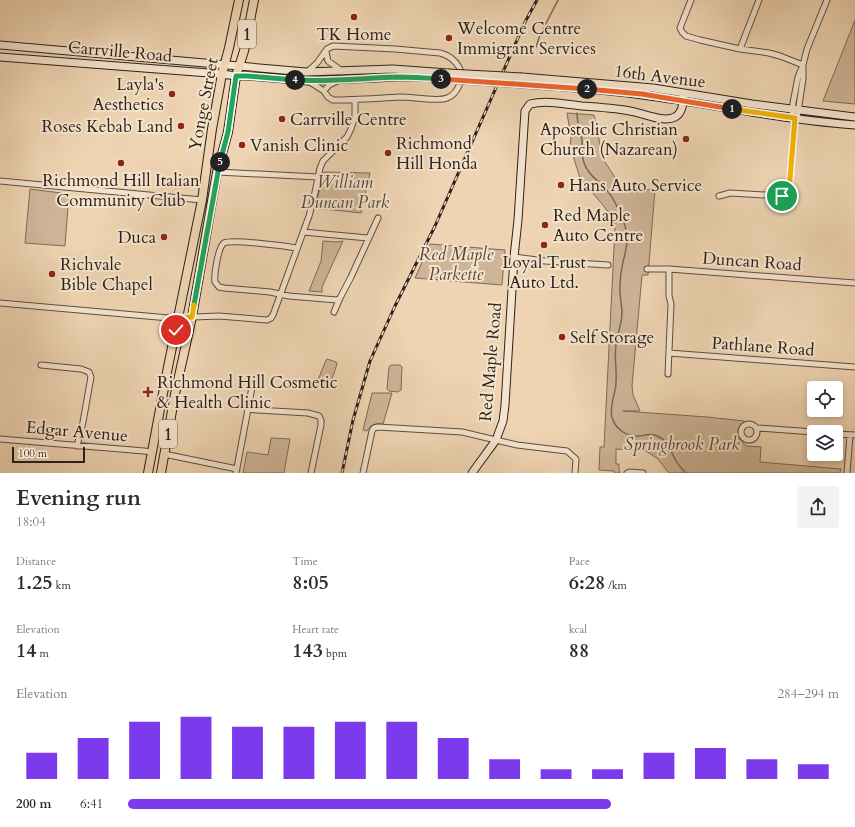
<!DOCTYPE html>
<meta charset="utf-8">
<style>
body{margin:0;font-family:Cardo,serif;background:#f2f2f3;color:#2b2b33;height:100vh;display:flex;flex-direction:column;font-size:15px;white-space:nowrap}
*{box-sizing:border-box;margin:0}
p{font-size:13px;color:#7c7c81}
.icon{flex:none;width:22px;height:22px;fill:none;stroke:currentColor;stroke-width:2;stroke-linecap:round;stroke-linejoin:round}
.map{position:relative;height:473px;overflow:hidden}
.drawer{display:flex;flex-direction:column;background:#fff;flex:1}
.drawer>*{flex:none}
.buttons{position:absolute;left:807px;top:381px;display:grid;gap:8px}
.buttons a{display:grid;place-items:center;width:36px;height:36px;border-radius:4px;background:#fff;box-shadow:0 2px 6px #0003;font-size:20px}
.scale{position:absolute;left:12px;bottom:10px;width:73px;box-sizing:border-box;padding-left:4px;border:2px solid #2f201a;border-top:0;font-size:11px;line-height:14px;white-space:nowrap;color:#2f201a;-webkit-text-stroke:3px #f4e3cd;paint-order:stroke}
.pin{position:absolute;display:grid;place-items:center;width:34px;height:34px;color:#fff;margin:-17px;border:2px solid #fff;border-radius:50%;box-shadow:0 1px 4px #0007}
.km{position:absolute;width:20px;height:20px;margin:-10px;border-radius:50%;background:#222;color:#fff;font-size:11px;line-height:20px;text-align:center}
.round{display:grid;place-items:center;flex:none;width:42px;height:42px;border-radius:4px;background:#f2f2f3}
.overview{display:flex;align-items:center;justify-content:space-between;height:68px;padding:0 16px}
h1{font-size:22px;font-weight:700;line-height:30px}
.metrics{display:grid;grid-template-columns:repeat(3,1fr);gap:6px;height:68px;padding:4px 16px}
.metrics div{display:grid;align-content:center}
.metrics b{font-size:20px;font-weight:700}
.metrics small{font-size:11px;font-weight:400}
.metrics p{font-size:11px}
.chart{height:112px;padding:8px 16px}
.chart p{display:flex;justify-content:space-between}
.chart svg{width:100%;height:72px;margin-top:4px;stroke:#7c3aed;stroke-width:6}
ul{padding:0 16px;list-style:none;font-size:13px}
li{display:grid;grid-template-columns:64px 48px 1fr;align-items:center;height:30px}
li i{height:10px;border-radius:5px;background:#7c3aed}
.map>svg:first-child{display:block}
.green{fill:#ceb598;stroke:#7e6a59}
.lines{fill:none;stroke-linecap:round;stroke-linejoin:round}
.stream{stroke:#7b6756;stroke-width:1.5}
.street-casing{stroke:#5f4d40;stroke-width:7}
.secondary-casing{stroke:#2f201a;stroke-width:9}
.primary-casing{stroke:#2f201a;stroke-width:10}
.street{stroke:#f4e3cd;stroke-width:5}
.secondary{stroke:#f4e3cd;stroke-width:7}
.primary{stroke:#eed4b2;stroke-width:8}
.rail-casing{stroke:#2f201a;stroke-width:3}
.rail{stroke:#f4e3cd;stroke-width:1.5;stroke-dasharray:4.5;stroke-linecap:butt}
.secondary-bridge-casing{stroke:#2f201a;stroke-width:9;stroke-linecap:butt}
.secondary-bridge{stroke:#f4e3cd;stroke-width:7}
.split-1-casing{stroke:#fff;stroke-width:8}
.split-2-casing{stroke:#fff;stroke-width:8}
.split-3-casing{stroke:#fff;stroke-width:8}
.split-4-casing{stroke:#fff;stroke-width:8}
.split-5-casing{stroke:#fff;stroke-width:8}
.split-6-casing{stroke:#fff;stroke-width:8}
.split-7-casing{stroke:#fff;stroke-width:8}
.split-1{stroke:#f5b400;stroke-width:5}
.split-2{stroke:#f0652b;stroke-width:5}
.split-3{stroke:#f0652b;stroke-width:5}
.split-4{stroke:#22a559;stroke-width:5}
.split-5{stroke:#22a559;stroke-width:5}
.split-6{stroke:#22a559;stroke-width:5}
.split-7{stroke:#f5b400;stroke-width:5}
.poi-dot{fill:#8f2418;stroke:#f4e3cd;stroke-width:1.5}
.labels{text-anchor:middle;stroke-width:4;stroke-linejoin:round;paint-order:stroke}
.shield{fill:#f4e3cd;stroke:#6a5a50;stroke-width:1}
.shield-label{font-size:16px;font-weight:bold;fill:#2f201a}
.poi-label{font-size:17px;fill:#2f201a;stroke:#f4e3cd;text-anchor:start}
.street-label{font-size:17px;fill:#2f201a;stroke:#f4e3cd}
.park-label{font-size:17px;font-style:italic;fill:#57453a;stroke:#f4e3cd}
</style>
<div class="map">
<svg width="855" height="473" viewBox="0 0 855 473">
<rect width="100%" height="100%" fill="#eed4b2"/>
<filter id="stains"><feTurbulence type="fractalNoise" baseFrequency=".005" numOctaves="4"/><feColorMatrix values="0 0 0 0 .2 0 0 0 0 .09 0 0 0 0 .02 0 0 0 .5 -.17"/></filter>
<radialGradient id="worn" r=".72"><stop offset=".6" stop-color="#630" stop-opacity="0"/><stop offset="1" stop-color="#630" stop-opacity=".3"/></radialGradient>
<!-- green -->
<path class="green" d="M 855,20 L 855,104 L 823,101 Z
M 567,113 L 594,115 L 603,159 L 622,188 L 655,190 L 648,275 L 642,275 L 632,386 L 633,395 L 640,411 L 623,411 L 707,417 L 744,421 L 739,433 L 739,439 L 746,446 L 761,447 L 760,462 L 841,469 L 840,473 L 669,473 L 657,458 L 646,451 L 616,449 L 616,464 L 619,464 L 619,471 L 620,472 L 619,473 L 615,473 L 614,471 L 599,470 L 600,447 L 604,447 L 615,228 L 614,220 L 603,205 L 580,178 L 570,146 L 571,138 Z
M 324,172 L 370,173 L 361,213 L 315,208 Z
M 30,189 L 69,194 L 65,246 L 25,243 Z
M 323,241 L 337,242 L 343,241 L 322,287 L 322,292 L 309,291 L 321,261 Z
M 430,244 L 505,250 L 502,285 L 415,278 Z
M 327,359 L 336,362 L 337,364 L 330,385 L 328,386 L 319,383 L 318,380 L 326,360 Z
M 391,365 L 400,365 L 402,367 L 401,390 L 398,392 L 389,391 L 387,389 L 389,367 Z
M 372,393 L 392,393 L 383,424 C 376,423 371,424 367,431 L 363,430 Z
M 271,438 L 290,439 L 284,473 L 243,473 L 247,452 L 268,455 Z"/>
<g class="lines">
<!-- stream -->
<path class="stream" d="M 536,47 L 540,35 L 558,0
M 577,113 C 577,123 580,131 582,140 C 582,143 582,146 582,149 C 582,156 584,166 589,172 C 593,178 601,183 606,189 C 614,198 626,223 627,235 C 628,244 625,253 623,262 C 621,270 620,278 620,286 C 619,295 622,304 622,313 C 622,324 617,334 616,345 C 614,357 617,370 616,382 C 616,394 609,405 612,417 C 615,429 628,438 640,436 C 646,435 651,433 657,436 C 668,440 670,450 675,459 C 678,465 682,469 686,473"/>
<defs>
<path id="street" d="M 691,0 L 680,28 L 682,32 L 686,36 L 700,40 L 740,49 L 769,53 L 780,56 L 803,65
M 740,49 L 759,0
M 326,52 L 328,61 L 342,71
M 307,72 L 317,63 L 327,49 L 333,46 L 395,49 L 440,53 C 448,55 454,59 459,67 C 465,77 458,94 447,98 C 438,102 412,97 401,97 C 379,98 356,100 333,100 L 328,97 L 324,91 L 308,81
M 324,91 L 329,85 L 337,81
M 792,118 L 793,103 L 798,77 L 803,65 L 807,49 L 827,0
M 797,119 L 803,79 L 803,68
M 217,172 L 318,177
M 0,181 L 202,200
M 719,196 L 730,193 L 782,196 L 787,194 L 789,191 L 795,118
M 303,232 L 368,238
M 296,248 C 285,246 232,239 224,243 C 218,247 214,275 215,282 L 219,287 L 224,288 L 270,292 L 289,296 L 337,300 L 340,298 L 351,277 L 378,218
M 514,257 L 545,261 L 608,265
M 647,269 L 669,269 L 855,283
M 0,303 L 169,318 L 219,316 L 267,320 L 271,318 L 273,315 L 309,216 L 314,197 L 320,168 L 323,161 L 347,137 L 351,129 L 355,116 L 355,100
M 334,312 L 340,298
M 669,353 L 855,367
M 41,365 L 81,369 L 89,372 L 91,377 L 83,422 L 77,446
M 668,374 L 671,304 L 669,296 L 669,269
M 248,409 L 257,410 L 308,413 L 319,416 L 321,420 L 321,425 L 311,473
M741 432a8 8 0 1 1 16 0a8 8 0 1 1-16 0Z
M 757,428 L 814,432
M 836,434 L 855,435
M 0,439 L 144,451 L 152,452
M 164,454 L 237,469
M 236,473 L 248,409 L 252,387
M 363,473 L 372,431 L 374,428 L 378,427 L 462,432 L 517,445 L 567,451 L 576,459 L 575,473
M 627,473 L 630,472 L 643,473
M 847,473 L 850,435"/>
<path id="secondary" d="M 0,45 L 306,72 L 393,69 L 448,73
M 0,57 L 222,74 L 236,76 L 247,76 L 308,81 L 398,77 L 422,77 L 447,79
M 522,77 L 653,88 L 752,104 L 855,117
M 522,84 C 562,87 602,89 642,95 C 713,104 783,120 855,125
M 472,473 L 477,466 L 496,440 L 503,421 L 505,405 L 514,257 L 518,220 L 525,111 L 530,104 C 546,100 565,104 582,106 C 598,107 614,108 630,111 C 643,113 663,123 675,117 C 683,113 683,102 684,93"/>
<path id="primary" d="M 148,473 L 168,367 L 202,200 L 212,129 L 222,74 L 229,48 L 239,0
M 161,473 L 175,394 L 192,317 L 217,172 L 228,132 L 236,76 L 244,51 L 254,0"/>
</defs>
<!-- street casing -->
<use href="#street" class="street-casing"/>
<!-- secondary casing -->
<use href="#secondary" class="secondary-casing"/>
<!-- primary casing -->
<use href="#primary" class="primary-casing"/>
<!-- street -->
<use href="#street" class="street"/>
<!-- secondary -->
<use href="#secondary" class="secondary"/>
<!-- primary -->
<use href="#primary" class="primary"/>
<defs>
<path id="rail" d="M 342,473 L 353,420 L 370,361 L 395,306 L 435,226 L 525,22 L 537,0"/>
</defs>
<!-- rail casing -->
<use href="#rail" class="rail-casing"/>
<!-- rail -->
<use href="#rail" class="rail"/>
<defs>
<path id="secondary-bridge" d="M 448,73 L 522,77
M 447,79 L 522,84"/>
</defs>
<!-- secondary-bridge casing -->
<use href="#secondary-bridge" class="secondary-bridge-casing"/>
<!-- secondary-bridge -->
<use href="#secondary-bridge" class="secondary-bridge"/>
</g>
<g class="lines">
<defs>
<path id="split-1" d="M 732,109 L 795,118 L 789,191 L 787,194 L 782,196"/>
<path id="split-2" d="M 587,89 L 642,94 L 732,109"/>
<path id="split-3" d="M 441,79 L 587,89"/>
<path id="split-4" d="M 295,80 C 329,82 364,78 398,77 C 412,77 427,78 441,79"/>
<path id="split-5" d="M 220,162 L 228,132 L 236,76 L 247,76 L 295,80"/>
<path id="split-6" d="M 194,305 L 218,172 L 220,162"/>
<path id="split-7" d="M 176,330 L 178,318 L 192,317 L 194,305"/>
</defs>
<!-- split-1 casing -->
<use href="#split-1" class="split-1-casing"/>
<!-- split-2 casing -->
<use href="#split-2" class="split-2-casing"/>
<!-- split-3 casing -->
<use href="#split-3" class="split-3-casing"/>
<!-- split-4 casing -->
<use href="#split-4" class="split-4-casing"/>
<!-- split-5 casing -->
<use href="#split-5" class="split-5-casing"/>
<!-- split-6 casing -->
<use href="#split-6" class="split-6-casing"/>
<!-- split-7 casing -->
<use href="#split-7" class="split-7-casing"/>
<!-- split-1 -->
<use href="#split-1" class="split-1"/>
<!-- split-2 -->
<use href="#split-2" class="split-2"/>
<!-- split-3 -->
<use href="#split-3" class="split-3"/>
<!-- split-4 -->
<use href="#split-4" class="split-4"/>
<!-- split-5 -->
<use href="#split-5" class="split-5"/>
<!-- split-6 -->
<use href="#split-6" class="split-6"/>
<!-- split-7 -->
<use href="#split-7" class="split-7"/>
</g>
<!-- markers -->
<g class="poi-dot">
<circle cx="354" cy="17" r="4"/>
<circle cx="449" cy="38" r="4"/>
<circle cx="172" cy="94" r="4"/>
<circle cx="282" cy="119" r="4"/>
<circle cx="181" cy="126" r="4"/>
<circle cx="686" cy="139" r="4"/>
<circle cx="242" cy="145" r="4"/>
<circle cx="388" cy="153" r="4"/>
<circle cx="121" cy="163" r="4"/>
<circle cx="561" cy="185" r="4"/>
<circle cx="545" cy="225" r="4"/>
<circle cx="164" cy="237" r="4"/>
<circle cx="544" cy="245" r="4"/>
<circle cx="52" cy="274" r="4"/>
<circle cx="562" cy="337" r="4"/>
<path d="M146 386h4v4h4v4h-4v4h-4v-4h-4v-4h4z"/>
</g>
<g class="labels">
<!-- shield labels -->
<g class="shield">
<rect x="238" y="20" width="18" height="28" rx="3"/>
<rect x="159" y="420" width="18" height="28" rx="3"/>
</g>
<g class="shield-label">
<text x="247" y="40">1</text>
<text x="168" y="440">1</text>
</g>
<!-- poi labels -->
<g class="poi-label">
<text x="457" y="34">Welcome Centre<tspan x="457" dy="20">Immigrant Services</tspan></text>
<text x="354" y="40" text-anchor="middle">TK Home</text>
<text x="164" y="90" text-anchor="end">Layla's<tspan x="164" dy="20">Aesthetics</tspan></text>
<text x="290" y="125">Carrville Centre</text>
<text x="173" y="132" text-anchor="end">Roses Kebab Land</text>
<text x="678" y="135" text-anchor="end">Apostolic Christian<tspan x="678" dy="20">Church (Nazarean)</tspan></text>
<text x="396" y="149">Richmond<tspan x="396" dy="20">Hill Honda</tspan></text>
<text x="250" y="151">Vanish Clinic</text>
<text x="121" y="186" text-anchor="middle">Richmond Hill Italian<tspan x="121" dy="20">Community Club</tspan></text>
<text x="569" y="191">Hans Auto Service</text>
<text x="553" y="221">Red Maple<tspan x="553" dy="20">Auto Centre</tspan></text>
<text x="156" y="243" text-anchor="end">Duca</text>
<text x="544" y="268" text-anchor="middle">Loyal Trust<tspan x="544" dy="20">Auto Ltd.</tspan></text>
<text x="60" y="270">Richvale<tspan x="60" dy="20">Bible Chapel</tspan></text>
<text x="570" y="343">Self Storage</text>
<text x="157" y="388">Richmond Hill Cosmetic<tspan x="157" dy="20">&amp; Health Clinic</tspan></text>
</g>
<!-- street labels -->
<g class="street-label">
<text transform="translate(120 51) rotate(5)" y="6">Carrville Road</text>
<text transform="translate(660 76) rotate(7)" y="6">16th Avenue</text>
<text transform="translate(203 104) rotate(-79)" y="6">Yonge Street</text>
<text transform="translate(752 261) rotate(4)" y="6">Duncan Road</text>
<text transform="translate(763 346) rotate(4)" y="6">Pathlane Road</text>
<text transform="translate(490 362) rotate(-85)" y="6">Red Maple Road</text>
<text transform="translate(77 431) rotate(5)" y="6">Edgar Avenue</text>
</g>
<!-- park labels -->
<g class="park-label">
<text x="345" y="188">William<tspan x="345" dy="20">Duncan Park</tspan></text>
<text x="456" y="260">Red Maple<tspan x="456" dy="20">Parkette</tspan></text>
<text x="682" y="450">Springbrook Park</text>
</g>
</g>
<rect width="100%" height="100%" filter="url(#stains)"/>
<rect width="100%" height="100%" fill="url(#worn)"/>
</svg>
<div class="buttons">
<a><svg class="icon" aria-label="locate" viewBox="0 0 24 24"><circle cx="12" cy="12" r="6"/><path d="M12 2v4M12 18v4M2 12h4M18 12h4"/></svg></a>
<a><svg class="icon" aria-label="layers" viewBox="0 0 24 24"><path d="M12 4l9 5-9 5-9-5zM3 14l9 5 9-5"/></svg></a>
</div>
<div class="scale">100 m</div>
<div class="pin" style="left:782px;top:196px;background:#1e9e55"><svg class="icon" aria-label="arrive" viewBox="0 0 24 24"><path d="M6 21V4h12l-3 4 3 4H6"/></svg></div>
<div class="pin" style="left:176px;top:330px;background:#d93025"><svg class="icon" aria-label="check" viewBox="0 0 24 24"><path d="M5 12l5 5 9-10"/></svg></div>
<b class="km" style="left:732px;top:109px">1</b>
<b class="km" style="left:587px;top:89px">2</b>
<b class="km" style="left:441px;top:79px">3</b>
<b class="km" style="left:295px;top:80px">4</b>
<b class="km" style="left:220px;top:162px">5</b>
</div>
<section class="drawer">
<div class="overview"><div><h1>Evening run</h1><p>18:04</p></div><a class="round"><svg class="icon" aria-label="share" viewBox="0 0 24 24"><path d="M12 15V3M7 8l5-5 5 5M5 13v7h14v-7"/></svg></a></div>
<div class="metrics">
<div><p>Distance</p><b>1.25<small> km</small></b></div>
<div><p>Time</p><b>8:05</b></div>
<div><p>Pace</p><b>6:28<small> /km</small></b></div>
</div>
<div class="metrics">
<div><p>Elevation</p><b>14<small> m</small></b></div>
<div><p>Heart rate</p><b>143<small> bpm</small></b></div>
<div><p>kcal</p><b>88</b></div>
</div>
<div class="chart"><p><span>Elevation</span>284–294 m</p>
<svg viewBox="0 0 160 44" preserveAspectRatio="none"><path d="M5 44V28M15 44V19M25 44V9M35 44V6M45 44V12M55 44V12M65 44V9M75 44V9M85 44V19M95 44V32M105 44V38M115 44V38M125 44V28M135 44V25M145 44V32M155 44V35"/></svg>
</div>
<ul>
<li><b>200 m</b>6:41<i style="width:68%"></i></li>
</ul>
</section>
